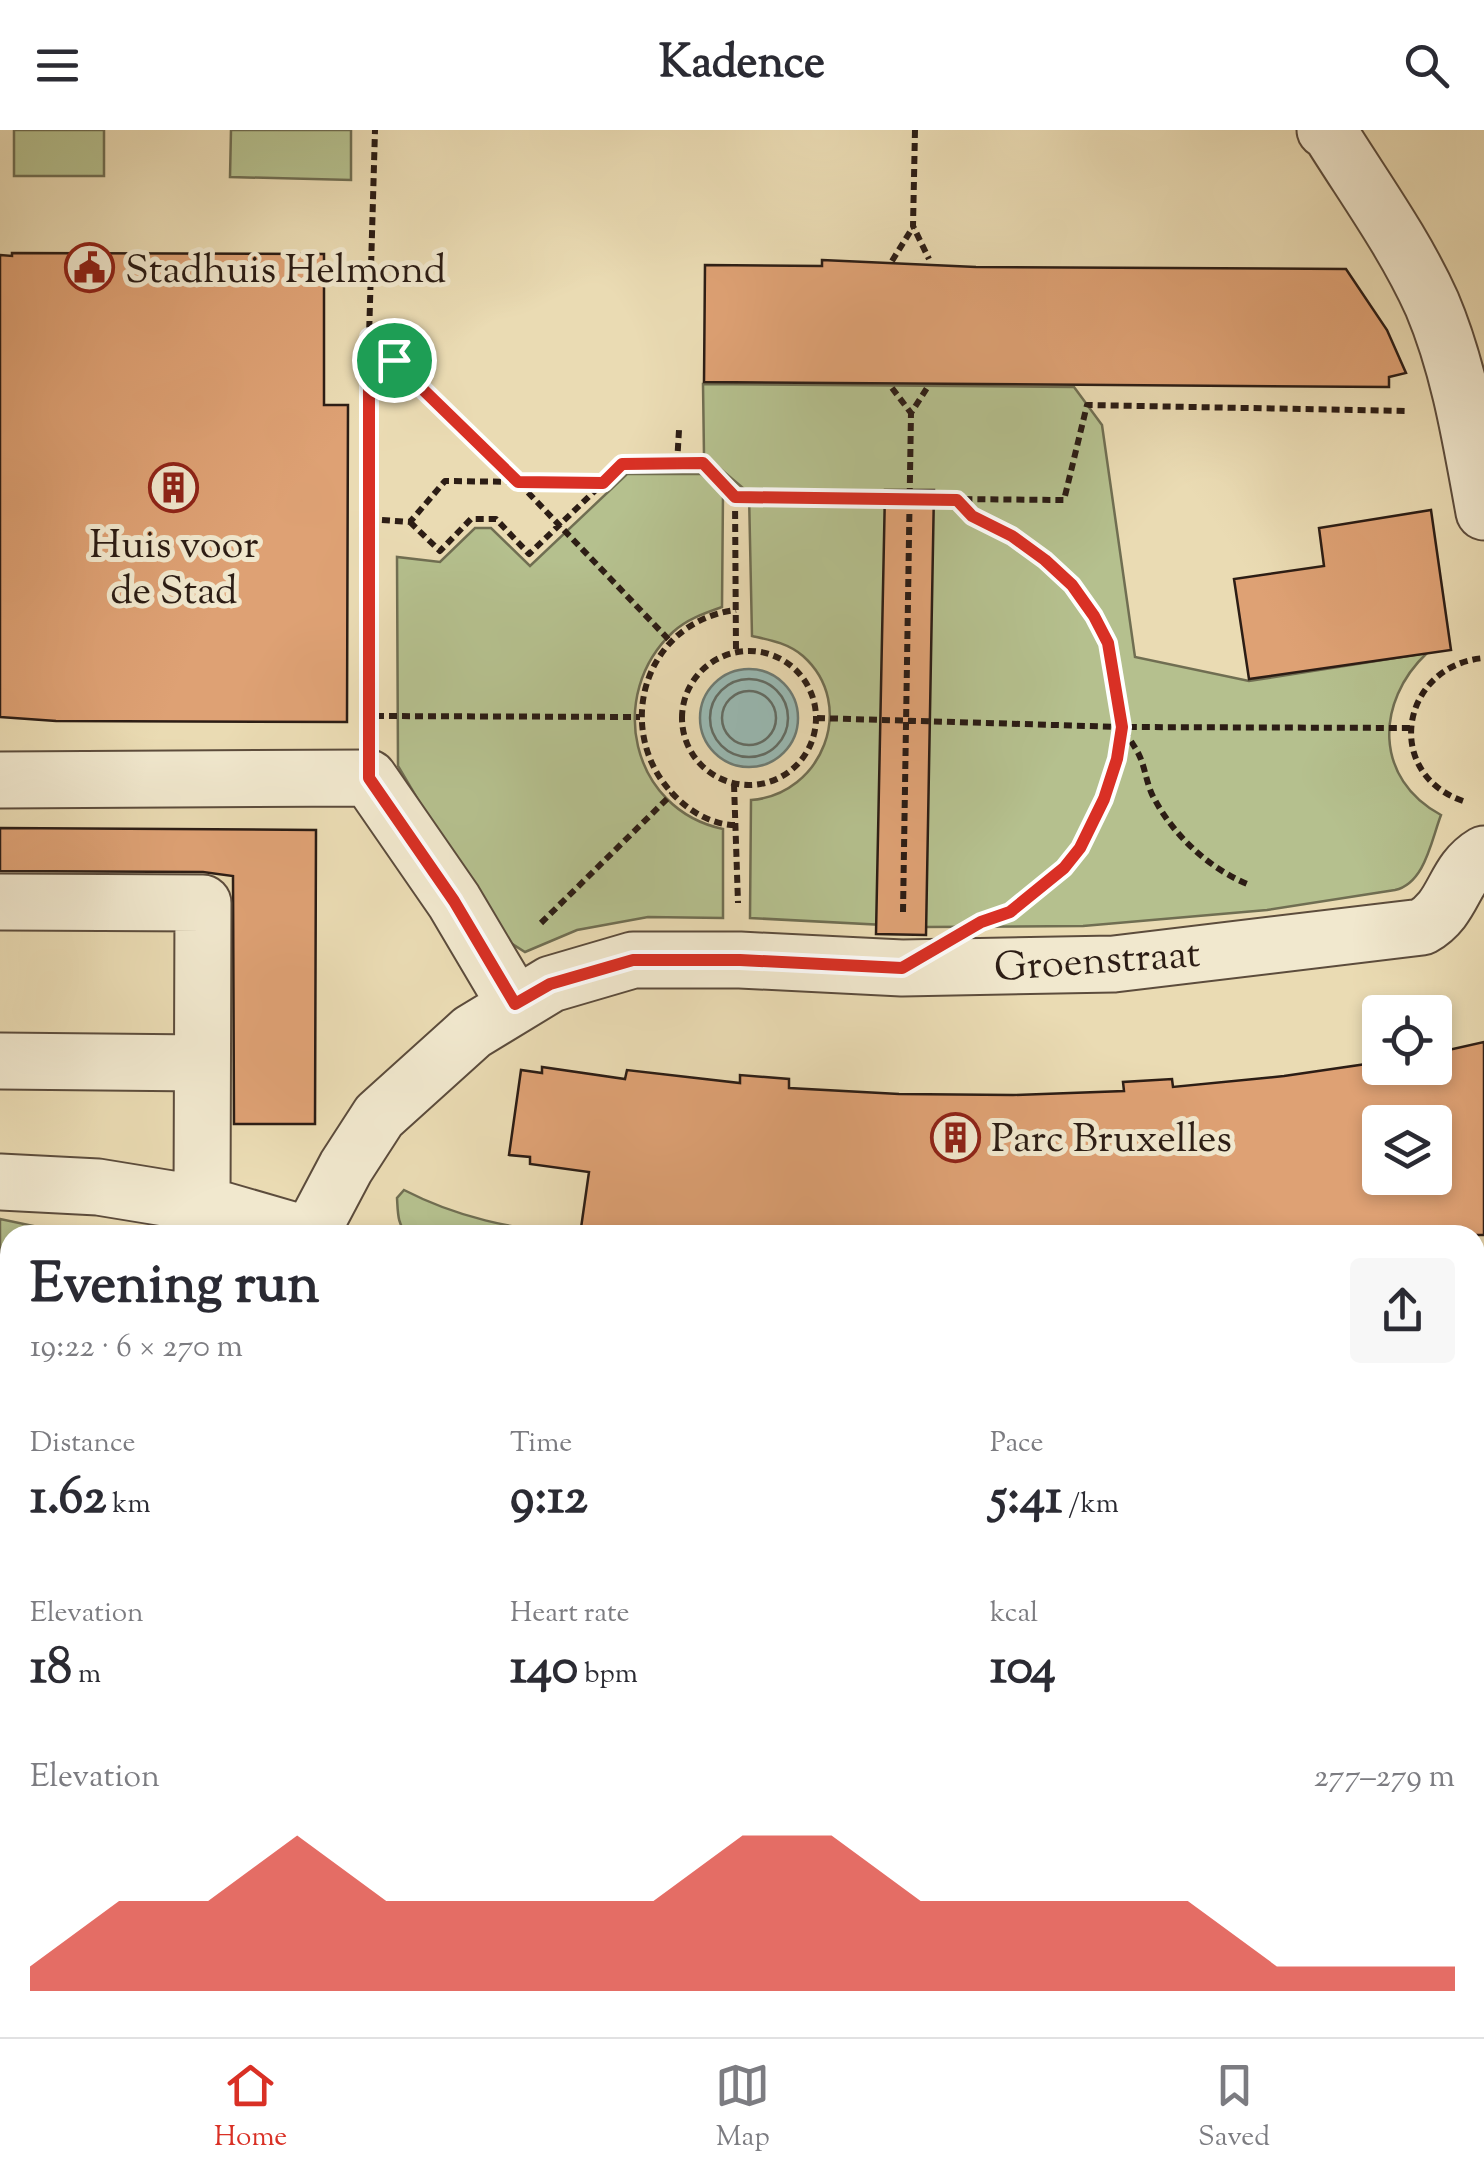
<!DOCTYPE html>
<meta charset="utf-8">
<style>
body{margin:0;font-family:"Sorts Mill Goudy",serif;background:#f7f7f7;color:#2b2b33;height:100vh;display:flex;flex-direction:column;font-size:38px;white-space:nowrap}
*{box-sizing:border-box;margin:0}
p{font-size:32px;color:#7c7c81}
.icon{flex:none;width:55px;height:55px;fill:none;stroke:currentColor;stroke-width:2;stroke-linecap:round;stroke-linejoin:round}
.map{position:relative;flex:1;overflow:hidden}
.side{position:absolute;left:0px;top:1095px;width:1485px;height:812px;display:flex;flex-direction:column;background:#fff;border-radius:30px 30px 0 0;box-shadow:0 5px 15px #0003}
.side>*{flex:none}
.fabs{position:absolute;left:1362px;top:865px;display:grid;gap:20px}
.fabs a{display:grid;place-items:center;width:90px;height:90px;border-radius:10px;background:#fff;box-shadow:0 5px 15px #0003;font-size:50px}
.pin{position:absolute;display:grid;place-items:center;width:85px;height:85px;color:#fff;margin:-42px;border:5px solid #fff;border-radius:50%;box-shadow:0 2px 10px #0007}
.round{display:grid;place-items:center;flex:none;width:105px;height:105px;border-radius:10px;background:#f7f7f7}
.head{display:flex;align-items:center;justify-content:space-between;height:170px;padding:0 30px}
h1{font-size:55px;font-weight:700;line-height:75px}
.metrics{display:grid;grid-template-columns:repeat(3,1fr);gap:15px;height:170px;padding:10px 30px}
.metrics div{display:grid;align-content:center}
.metrics b{font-size:50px;font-weight:700}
.metrics small{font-size:28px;font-weight:400}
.metrics p{font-size:28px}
.chart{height:280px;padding:20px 30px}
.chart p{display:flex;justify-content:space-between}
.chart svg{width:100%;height:180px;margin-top:10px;fill:#d93025;opacity:.7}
header{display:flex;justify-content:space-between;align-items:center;height:130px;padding:0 30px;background:#fff;font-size:45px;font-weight:700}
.dock{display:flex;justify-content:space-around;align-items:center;height:140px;border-top:2px solid #e1e1e2;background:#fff;font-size:28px;color:#7c7c81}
.dock a{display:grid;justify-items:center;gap:5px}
.dock .active{color:#d93025}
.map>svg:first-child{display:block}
.green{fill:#b5c08e;stroke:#706e52;stroke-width:2.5}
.water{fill:#99bab4;stroke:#6d7b74;stroke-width:2.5}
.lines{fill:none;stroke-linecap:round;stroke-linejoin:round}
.shore{stroke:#626c64;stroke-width:2.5}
.building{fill:#dea174;stroke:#2c1d15;stroke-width:2.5;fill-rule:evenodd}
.minor-casing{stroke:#5c4c3c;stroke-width:59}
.path{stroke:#2c1d15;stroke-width:6;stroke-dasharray:8 5;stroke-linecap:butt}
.minor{stroke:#f1e8ce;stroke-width:55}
.rail-casing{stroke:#2c1d15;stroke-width:11}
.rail{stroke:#f1e8ce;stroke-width:8;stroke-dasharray:22;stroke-linecap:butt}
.route-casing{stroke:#fff;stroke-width:20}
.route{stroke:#d93025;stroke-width:12}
.labels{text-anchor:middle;stroke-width:10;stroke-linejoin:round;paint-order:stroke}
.poi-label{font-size:40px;fill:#2c1d15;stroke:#f1e8ce;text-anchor:start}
.street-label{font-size:40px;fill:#2c1d15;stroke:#f1e8ce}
</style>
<header><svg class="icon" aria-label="menu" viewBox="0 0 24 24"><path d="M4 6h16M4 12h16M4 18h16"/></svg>Kadence<svg class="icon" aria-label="search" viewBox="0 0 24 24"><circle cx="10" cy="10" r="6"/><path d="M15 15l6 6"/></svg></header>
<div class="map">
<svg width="1484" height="1907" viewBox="0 0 1484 1907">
<rect width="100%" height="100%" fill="#eadbb3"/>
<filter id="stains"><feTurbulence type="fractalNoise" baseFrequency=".002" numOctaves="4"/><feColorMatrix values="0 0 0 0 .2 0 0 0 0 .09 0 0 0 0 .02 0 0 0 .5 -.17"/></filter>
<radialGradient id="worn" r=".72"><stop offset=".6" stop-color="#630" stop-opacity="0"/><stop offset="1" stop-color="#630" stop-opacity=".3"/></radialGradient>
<!-- green -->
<path class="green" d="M 14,0 L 104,0 L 104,46 L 14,46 Z
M 231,0 L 351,0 L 351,50 L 230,47 Z
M 703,254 L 1074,257 L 1102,295 L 1135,527 L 1249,551 L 1427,523 C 1375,572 1374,649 1441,685 C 1431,711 1425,753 1395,760 L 1267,780 L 1083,796 L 923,797 L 750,788 L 751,670 C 822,665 858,575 803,526 C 788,513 770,510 752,506 L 749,363 L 704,325 Z
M 627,344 L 701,344 L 723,363 L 722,477 C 705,483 687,489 673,502 C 606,564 630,679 723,699 L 723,788 L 648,787 L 577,800 L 525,822 L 498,805 L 398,636 L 397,427 L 440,432 L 475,398 L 491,398 L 530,436 Z
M 404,1060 C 458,1088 511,1098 571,1105 L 408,1105 C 397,1094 398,1083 397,1068 Z
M 0,1089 L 76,1105 L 10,1105 L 10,1172 L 0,1172 Z
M 331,1898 L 454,1898 L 431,1907 L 300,1907 Z
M 930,1898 L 1301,1898 L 1301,1907 L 903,1907 Z
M 1361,1898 L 1459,1898 L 1460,1901 L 1442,1907 L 1357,1907 Z"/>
<!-- water -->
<path class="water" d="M700 588a49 49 0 1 1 98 0a49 49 0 1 1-98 0Z"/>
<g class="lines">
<!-- shore -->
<path class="shore" d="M710 588a39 39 0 1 1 78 0a39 39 0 1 1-78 0Z
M722 588a27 27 0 1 1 54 0a27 27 0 1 1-54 0Z"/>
</g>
<!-- building -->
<path class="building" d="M 12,123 L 324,124 L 324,275 L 348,275 L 347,592 L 56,591 L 0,587 L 0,125 L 12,126 Z
M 822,130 L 976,137 L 1346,139 L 1387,200 L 1406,243 L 1389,247 L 1389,257 L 704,252 L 705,135 L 822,136 Z
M 885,360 L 934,360 L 926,805 L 876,804 Z
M 1431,380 L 1451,520 L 1249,549 L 1234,449 L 1324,436 L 1319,398 Z
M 0,698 L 316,700 L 315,994 L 234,994 L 233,746 L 203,742 L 0,741 Z
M 1484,912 L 1484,1105 L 580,1105 L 589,1042 L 530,1034 L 530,1027 L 509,1025 L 521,940 L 542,943 L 542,937 L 625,949 L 627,940 L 740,953 L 740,945 L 789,949 L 789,958 L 899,964 L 1013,965 L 1124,961 L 1123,952 L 1172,949 L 1173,957 L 1284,946 L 1380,932 L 1380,938 L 1435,938 L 1435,923 ZM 1380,992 L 1435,992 L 1435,1048 L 1380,1048 Z"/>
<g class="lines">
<defs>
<path id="minor" d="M 1325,0 L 1330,3 C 1365,59 1405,114 1432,174 C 1460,240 1471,312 1484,382
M 0,650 L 369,648 L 454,771 L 515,874
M 0,772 L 203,773 L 202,1074
M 0,931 L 202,933
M 0,1052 L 98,1057 L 202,1074 L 309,1105
M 310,1105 L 346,1037 L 379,986 L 472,902 L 551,854 L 633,830 L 740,830 L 902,838 L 1114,834 L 1422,797 C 1456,778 1452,743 1484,724
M 0,1727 L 10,1723
M 1328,1907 L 1329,1898"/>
</defs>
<!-- minor casing -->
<use href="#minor" class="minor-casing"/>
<!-- path -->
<path class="path" d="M 915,0 L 913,96 L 929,129
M 892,131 L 913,97
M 370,208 L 518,352 L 671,512
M 892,258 L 911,283
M 677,334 L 679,300
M 735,368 L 736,521
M 958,371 C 975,390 995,395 1015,408 C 1046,428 1072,452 1092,483 C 1114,516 1113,555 1122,593 C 1125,605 1135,615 1140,627 C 1146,641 1147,657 1155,670 C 1175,707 1211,740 1250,755
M 369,389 L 410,392 L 445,351 L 603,353 L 622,334 L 703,333 L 735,367 L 1064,370 L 1087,275 L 1407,281
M 410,392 L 440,421 L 471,389 L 496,389 L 529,424 L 601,355
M682 588a67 67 0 1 1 134 0a67 67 0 1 1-134 0Z
M 376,586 L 640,587
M 817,588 L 1123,597 L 1412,598
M 369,589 L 369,207 L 375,0
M 734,654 L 738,773
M 1463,671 C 1382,643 1401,535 1484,528
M 735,695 C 715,695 694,684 679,670 C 611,608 640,492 736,480
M 1019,775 C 1084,726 1108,678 1122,598
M 903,782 L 911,283 L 927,258
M 541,793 L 672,664
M 1475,1209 L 1484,1206
M 237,1907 L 235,1901 L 243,1898
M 290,1907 L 315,1898"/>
<!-- minor -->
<use href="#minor" class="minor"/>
<defs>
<path id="rail" d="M 1475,1520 L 1484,1517
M 1475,1605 L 1484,1602
M 493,1907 L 518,1898
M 648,1907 L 674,1898"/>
</defs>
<!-- rail casing -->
<use href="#rail" class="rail-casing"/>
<!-- rail -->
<use href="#rail" class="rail"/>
</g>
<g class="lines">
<defs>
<path id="route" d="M 369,207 L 518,352 L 603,353 L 622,334 L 703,333 L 735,367 L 957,370 L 972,386 L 1012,406 L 1045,430 L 1072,455 L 1094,486 L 1108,513 L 1122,597 L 1117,629 L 1104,669 L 1080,718 L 1064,738 L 1010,782 L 981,792 L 902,838 L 740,830 L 633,830 L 550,854 L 515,874 L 454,771 L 369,648 Z"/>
</defs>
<!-- route casing -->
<use href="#route" class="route-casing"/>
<!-- route -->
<use href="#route" class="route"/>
</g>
<!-- icons -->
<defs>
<symbol id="civic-ring" viewBox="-11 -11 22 22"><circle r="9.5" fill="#f1e8ce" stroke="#8f2418" stroke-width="1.5"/><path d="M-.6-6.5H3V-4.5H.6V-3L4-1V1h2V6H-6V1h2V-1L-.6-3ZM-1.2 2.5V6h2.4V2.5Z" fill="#8f2418"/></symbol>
<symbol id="building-ring" viewBox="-11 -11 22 22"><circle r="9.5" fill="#f1e8ce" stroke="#8f2418" stroke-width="1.5"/><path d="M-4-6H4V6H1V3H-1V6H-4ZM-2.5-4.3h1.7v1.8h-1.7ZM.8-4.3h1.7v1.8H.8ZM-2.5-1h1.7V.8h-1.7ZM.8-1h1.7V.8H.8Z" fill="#8f2418"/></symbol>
</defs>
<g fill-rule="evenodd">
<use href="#civic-ring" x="62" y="110" width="55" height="55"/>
<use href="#building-ring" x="146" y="330" width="55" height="55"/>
<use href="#building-ring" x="928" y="980" width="55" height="55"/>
</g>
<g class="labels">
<!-- poi labels -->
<g class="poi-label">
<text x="125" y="152">Stadhuis Helmond</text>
<text x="174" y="427" text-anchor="middle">Huis voor<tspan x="174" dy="46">de Stad</tspan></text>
<text x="991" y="1021">Parc Bruxelles</text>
</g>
<!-- street labels -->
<g class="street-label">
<text transform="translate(1097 829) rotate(-4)" y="14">Groenstraat</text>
</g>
</g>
<rect width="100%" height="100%" filter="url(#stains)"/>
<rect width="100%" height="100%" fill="url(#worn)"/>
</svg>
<div class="fabs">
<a><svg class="icon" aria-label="locate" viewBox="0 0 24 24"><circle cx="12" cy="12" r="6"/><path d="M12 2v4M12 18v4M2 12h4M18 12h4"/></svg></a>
<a><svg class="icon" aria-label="layers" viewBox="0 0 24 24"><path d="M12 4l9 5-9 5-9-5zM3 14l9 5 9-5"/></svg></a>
</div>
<div class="pin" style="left:394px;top:230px;background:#1e9e55"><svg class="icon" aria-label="arrive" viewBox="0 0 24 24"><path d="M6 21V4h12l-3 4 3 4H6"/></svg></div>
<section class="side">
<div class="head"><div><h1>Evening run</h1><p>19:22 · 6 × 270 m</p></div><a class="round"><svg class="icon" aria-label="share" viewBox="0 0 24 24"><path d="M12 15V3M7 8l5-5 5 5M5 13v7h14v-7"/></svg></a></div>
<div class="metrics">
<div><p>Distance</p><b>1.62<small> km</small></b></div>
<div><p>Time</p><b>9:12</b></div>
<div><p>Pace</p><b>5:41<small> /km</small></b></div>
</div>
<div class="metrics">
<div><p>Elevation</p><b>18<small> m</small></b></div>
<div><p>Heart rate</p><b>140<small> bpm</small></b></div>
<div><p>kcal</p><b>104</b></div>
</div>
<div class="chart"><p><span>Elevation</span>277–279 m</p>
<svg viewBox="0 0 160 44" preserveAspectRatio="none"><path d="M0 44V38L10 22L20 22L30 6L40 22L50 22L60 22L70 22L80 6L90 6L100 22L110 22L120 22L130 22L140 38L150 38L160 38V44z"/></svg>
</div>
</section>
</div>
<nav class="dock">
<a class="active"><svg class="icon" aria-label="home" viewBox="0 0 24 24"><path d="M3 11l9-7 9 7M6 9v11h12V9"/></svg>Home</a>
<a><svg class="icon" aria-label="map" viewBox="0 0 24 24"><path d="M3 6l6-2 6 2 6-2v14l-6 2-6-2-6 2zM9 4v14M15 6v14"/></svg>Map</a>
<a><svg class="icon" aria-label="saved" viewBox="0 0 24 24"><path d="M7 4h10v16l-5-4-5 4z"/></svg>Saved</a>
</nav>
